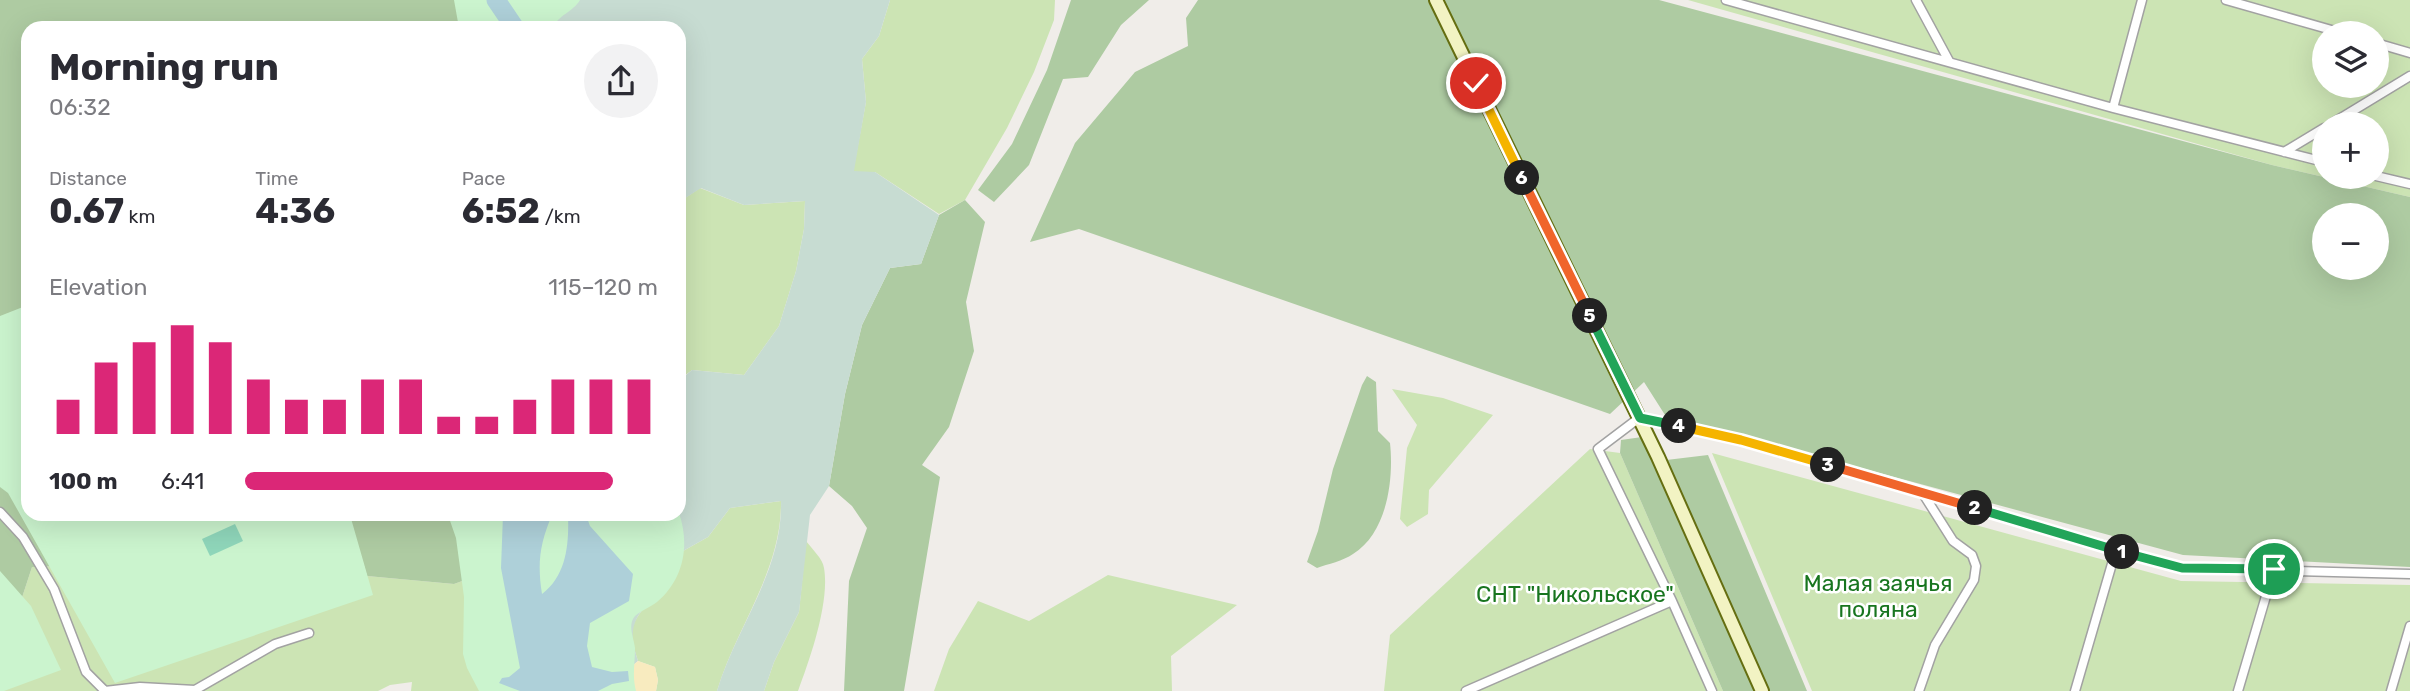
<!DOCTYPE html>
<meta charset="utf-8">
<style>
body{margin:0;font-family:Rubik,sans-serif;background:#f2f2f3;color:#2b2b33;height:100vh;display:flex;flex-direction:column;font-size:26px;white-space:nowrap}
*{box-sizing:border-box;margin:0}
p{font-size:23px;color:#7c7c81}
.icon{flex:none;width:38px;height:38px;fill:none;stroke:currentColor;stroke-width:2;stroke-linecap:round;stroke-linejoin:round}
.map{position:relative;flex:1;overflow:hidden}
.panel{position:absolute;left:21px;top:21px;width:665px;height:500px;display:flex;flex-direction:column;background:#fff;border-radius:21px;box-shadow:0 7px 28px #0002}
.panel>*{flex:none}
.fabs{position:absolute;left:2312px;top:21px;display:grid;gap:14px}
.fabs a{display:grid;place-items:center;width:77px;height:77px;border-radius:50%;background:#fff;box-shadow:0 7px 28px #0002;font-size:35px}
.pin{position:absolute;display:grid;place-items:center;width:60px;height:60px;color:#fff;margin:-30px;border:4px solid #fff;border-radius:50%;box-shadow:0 2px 7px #0007}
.km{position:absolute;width:35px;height:35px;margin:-18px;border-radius:50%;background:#222;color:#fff;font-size:19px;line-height:35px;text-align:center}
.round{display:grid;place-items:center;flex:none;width:74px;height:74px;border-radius:37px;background:#f2f2f3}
.summary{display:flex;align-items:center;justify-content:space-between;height:119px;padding:0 28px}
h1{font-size:38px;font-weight:700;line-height:52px}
.stats{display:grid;grid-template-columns:repeat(3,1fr);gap:10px;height:119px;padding:7px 28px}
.stats div{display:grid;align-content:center}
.stats b{font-size:35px;font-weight:700}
.stats small{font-size:19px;font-weight:400}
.stats p{font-size:19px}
.chart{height:196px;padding:14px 28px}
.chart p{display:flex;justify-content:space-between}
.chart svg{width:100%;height:126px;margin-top:7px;stroke:#db2777;stroke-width:6}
ul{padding:0 28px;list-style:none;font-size:23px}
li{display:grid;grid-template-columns:112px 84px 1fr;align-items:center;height:52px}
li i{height:18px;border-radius:9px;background:#db2777}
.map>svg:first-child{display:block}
.grass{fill:#cce4b4;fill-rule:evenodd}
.forest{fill:#aecba2;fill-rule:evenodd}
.wetland{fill:#c7dcd2}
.sand{fill:#f8ebbf}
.park{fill:#cbf4ce}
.pitch{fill:#8fd6ba}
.water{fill:#aed0d9}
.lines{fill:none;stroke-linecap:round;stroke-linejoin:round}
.river{stroke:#aed0d9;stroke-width:19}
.street-casing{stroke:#a2a2a2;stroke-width:11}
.secondary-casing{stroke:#656e11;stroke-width:16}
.street{stroke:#fff;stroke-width:8}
.secondary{stroke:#f2f3c3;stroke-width:12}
.split-1-casing{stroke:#fff;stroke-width:14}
.split-2-casing{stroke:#fff;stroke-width:14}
.split-3-casing{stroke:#fff;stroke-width:14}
.split-4-casing{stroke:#fff;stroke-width:14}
.split-5-casing{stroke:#fff;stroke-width:14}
.split-6-casing{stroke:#fff;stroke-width:14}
.split-7-casing{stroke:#fff;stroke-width:14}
.split-1{stroke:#22a559;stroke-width:9}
.split-2{stroke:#22a559;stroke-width:9}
.split-3{stroke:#f0652b;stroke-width:9}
.split-4{stroke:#f5b400;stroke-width:9}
.split-5{stroke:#22a559;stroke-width:9}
.split-6{stroke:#f0652b;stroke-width:9}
.split-7{stroke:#f5b400;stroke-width:9}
.labels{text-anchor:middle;stroke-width:5;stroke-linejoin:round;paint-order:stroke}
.park-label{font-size:23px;fill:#18751f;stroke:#fff}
</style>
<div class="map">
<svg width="2410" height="691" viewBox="0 0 2410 691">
<rect width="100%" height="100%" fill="#f0ede9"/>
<!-- grass -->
<path class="grass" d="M 890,0 L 1055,0 L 1054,20 L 1034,72 L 1007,128 L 965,200 L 939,214 L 875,172 L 853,172 L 866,102 L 862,59 L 879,36 Z
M 1688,0 L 2410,0 L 2410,197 L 2272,165 ZM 2324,33 L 2376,33 L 2376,86 L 2324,86 ZM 2324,124 L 2376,124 L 2376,177 L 2324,177 Z
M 700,188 L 744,205 L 805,201 L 804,229 L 796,271 L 779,326 L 744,375 L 692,370 L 679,380 L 679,202 Z
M 1392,389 L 1443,398 L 1493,415 L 1429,490 L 1428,514 L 1407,527 L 1400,519 L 1407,448 L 1417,425 Z
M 1590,449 L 1620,453 L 1723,691 L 1384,691 L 1390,635 Z
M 1712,453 L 2181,581 L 2410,585 L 2410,691 L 1812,691 Z
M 781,501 C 782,571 736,627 717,691 L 656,691 L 658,680 L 655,667 L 638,661 L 632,642 L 632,626 L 638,616 L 683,551 L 708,537 L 730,508 Z
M 806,541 C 812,549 823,559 824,568 C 830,602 810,659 798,691 L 764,691 L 774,662 L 799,612 Z
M 94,565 L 367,576 L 454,584 L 492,570 L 500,691 L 411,691 L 412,682 L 390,685 L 378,691 L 0,691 L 13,625 L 32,567 Z
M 1108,575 L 1237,605 L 1171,656 L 1172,691 L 934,691 L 949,649 L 978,601 L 1029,621 Z"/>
<!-- forest -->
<path class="forest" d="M 0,0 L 487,0 L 500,28 L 28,28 L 28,514 L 94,565 L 32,567 L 13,625 L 0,631 Z
M 1071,0 L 1149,0 L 1121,25 L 1088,77 L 1063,79 L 1029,165 L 994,202 L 978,190 L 1012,144 L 1047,70 Z
M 1198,0 L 1659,0 L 2272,165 L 2410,197 L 2410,567 L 2183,555 L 1665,415 L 1644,382 L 1610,414 L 1079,229 L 1030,242 L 1075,143 L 1135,72 L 1188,46 L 1186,18 ZM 2324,215 L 2376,215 L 2376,268 L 2324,268 Z
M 965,200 L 985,222 L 966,302 L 974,351 L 949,427 L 922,465 L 940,477 L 904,691 L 844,691 L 849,581 L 867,528 L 852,506 L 829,486 L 845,394 L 862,325 L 890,268 L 921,264 L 939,215 Z
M 1367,376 L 1376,382 L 1378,431 L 1390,443 C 1394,480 1387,533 1353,554 C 1343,561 1328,564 1317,568 L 1307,562 L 1318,531 L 1333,469 L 1362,385 Z
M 1642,437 L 1658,461 L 1708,455 L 1807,691 L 1723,691 L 1620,453 L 1621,440 Z
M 349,515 L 493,515 L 492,570 L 454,584 L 367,576 Z"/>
<!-- wetland -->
<path class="wetland" d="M 496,0 L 890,0 L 879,36 L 862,59 L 866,102 L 854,171 L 875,172 L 939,215 L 921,264 L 890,268 L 862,325 L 845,394 L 829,486 L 810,515 L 799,612 L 774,662 L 764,691 L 717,691 C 736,627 783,571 781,501 L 730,508 L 708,537 L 683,551 L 638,616 C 629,632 633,645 638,661 L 632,666 L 592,667 L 679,514 L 679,381 L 692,370 L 744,375 L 779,326 L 796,271 L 804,229 L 805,201 L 744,205 L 701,188 L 679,202 L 679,28 L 515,28 Z"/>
<!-- sand -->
<path class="sand" d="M 638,661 L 655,667 L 658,680 L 656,691 L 635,691 L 629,681 L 632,666 Z"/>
<!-- park -->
<path class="park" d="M 454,0 L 580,0 C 573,12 558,15 553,28 L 459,28 Z
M 28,305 L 28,514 L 350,515 L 373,595 L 115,683 L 8,493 L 0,487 L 0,316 Z
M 679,513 C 690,545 684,579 657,602 C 651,607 640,611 635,616 C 627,625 634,638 635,648 C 635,663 632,676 636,691 L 479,691 L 467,668 L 463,654 L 464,597 L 456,538 L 448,515 Z
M 0,571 L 31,606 L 61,670 L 4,691 L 0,691 Z"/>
<!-- pitch -->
<path class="pitch" d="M 235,524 L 243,541 L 210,556 L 202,539 Z"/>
<!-- water -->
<path class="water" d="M 503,515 L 552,515 C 540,543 537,563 542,594 C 567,575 569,543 568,515 L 586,515 L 590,526 L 633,574 L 629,601 L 590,623 L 587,646 L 592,667 L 612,672 L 628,671 L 629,681 L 612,684 L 598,691 L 520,691 L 499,683 L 502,678 L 509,677 L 520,668 L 501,568 Z"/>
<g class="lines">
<!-- river -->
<path class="river" d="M 496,0 L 515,28"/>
<defs>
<path id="street" d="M 1726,0 L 2113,108 L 2324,162
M 1916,0 L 1949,61
M 2226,0 L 2342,33
M 2376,43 L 2410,53
M 2113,108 L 2142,0
M 2331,124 L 2410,76
M 2284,152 L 2324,128
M 2376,176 L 2410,184
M 0,512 L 23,537 L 54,589 L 86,672 L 105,691 L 140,687 L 195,690 L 275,644 L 309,633
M 1466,691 L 1672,601
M 1712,691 L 1672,601 L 1598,449 L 1639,418 L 1741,440 L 2182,568 L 2410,574
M 1919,691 L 1935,645 L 1974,580 L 1976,566 L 1972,555 L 1953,541 L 1922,492
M 2075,691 L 2116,550
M 2238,691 L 2274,569
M 2391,691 L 2410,626"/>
<path id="secondary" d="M 1436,0 L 1658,457 L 1762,691"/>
</defs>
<!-- street casing -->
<use href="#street" class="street-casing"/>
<!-- secondary casing -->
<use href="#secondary" class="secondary-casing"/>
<!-- street -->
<use href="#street" class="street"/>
<!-- secondary -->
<use href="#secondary" class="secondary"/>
</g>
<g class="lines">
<defs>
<path id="split-1" d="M 2122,552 L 2182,568 L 2274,569"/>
<path id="split-2" d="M 1975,508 L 2122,552"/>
<path id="split-3" d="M 1828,465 L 1975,508"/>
<path id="split-4" d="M 1679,426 L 1741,440 L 1828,465"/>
<path id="split-5" d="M 1590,316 L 1640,418 L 1679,426"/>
<path id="split-6" d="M 1522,178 L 1590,316"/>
<path id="split-7" d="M 1476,83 L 1522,178"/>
</defs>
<!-- split-1 casing -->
<use href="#split-1" class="split-1-casing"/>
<!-- split-2 casing -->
<use href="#split-2" class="split-2-casing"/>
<!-- split-3 casing -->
<use href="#split-3" class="split-3-casing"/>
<!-- split-4 casing -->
<use href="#split-4" class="split-4-casing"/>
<!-- split-5 casing -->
<use href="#split-5" class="split-5-casing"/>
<!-- split-6 casing -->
<use href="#split-6" class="split-6-casing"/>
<!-- split-7 casing -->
<use href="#split-7" class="split-7-casing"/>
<!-- split-1 -->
<use href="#split-1" class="split-1"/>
<!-- split-2 -->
<use href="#split-2" class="split-2"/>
<!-- split-3 -->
<use href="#split-3" class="split-3"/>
<!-- split-4 -->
<use href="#split-4" class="split-4"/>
<!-- split-5 -->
<use href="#split-5" class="split-5"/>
<!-- split-6 -->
<use href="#split-6" class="split-6"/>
<!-- split-7 -->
<use href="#split-7" class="split-7"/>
</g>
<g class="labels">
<!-- park labels -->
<g class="park-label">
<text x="1878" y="591">Малая заячья<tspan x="1878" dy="26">поляна</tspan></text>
<text x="1575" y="602">СНТ "Никольское"</text>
</g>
</g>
</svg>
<div class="fabs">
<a><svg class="icon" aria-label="layers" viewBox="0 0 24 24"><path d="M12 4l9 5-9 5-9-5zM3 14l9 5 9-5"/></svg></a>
<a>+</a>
<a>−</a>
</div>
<div class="pin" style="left:2274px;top:569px;background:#1e9e55"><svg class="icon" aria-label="arrive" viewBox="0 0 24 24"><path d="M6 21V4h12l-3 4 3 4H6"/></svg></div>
<div class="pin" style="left:1476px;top:83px;background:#d93025"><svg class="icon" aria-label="check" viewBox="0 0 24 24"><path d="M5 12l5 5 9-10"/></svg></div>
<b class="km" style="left:2122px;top:552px">1</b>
<b class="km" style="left:1975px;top:508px">2</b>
<b class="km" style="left:1828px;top:465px">3</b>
<b class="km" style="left:1679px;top:426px">4</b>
<b class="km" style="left:1590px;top:316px">5</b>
<b class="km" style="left:1522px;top:178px">6</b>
<section class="panel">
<div class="summary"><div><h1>Morning run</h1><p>06:32</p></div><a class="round"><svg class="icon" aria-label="share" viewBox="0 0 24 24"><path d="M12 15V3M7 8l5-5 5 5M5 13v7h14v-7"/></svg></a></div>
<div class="stats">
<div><p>Distance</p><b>0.67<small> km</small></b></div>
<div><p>Time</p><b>4:36</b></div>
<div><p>Pace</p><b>6:52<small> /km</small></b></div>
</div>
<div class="chart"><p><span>Elevation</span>115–120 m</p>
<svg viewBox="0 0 160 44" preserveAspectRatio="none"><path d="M5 44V32M15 44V19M25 44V12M35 44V6M45 44V12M55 44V25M65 44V32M75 44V32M85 44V25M95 44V25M105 44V38M115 44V38M125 44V32M135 44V25M145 44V25M155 44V25"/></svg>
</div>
<ul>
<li><b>100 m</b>6:41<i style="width:89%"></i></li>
</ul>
</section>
</div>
